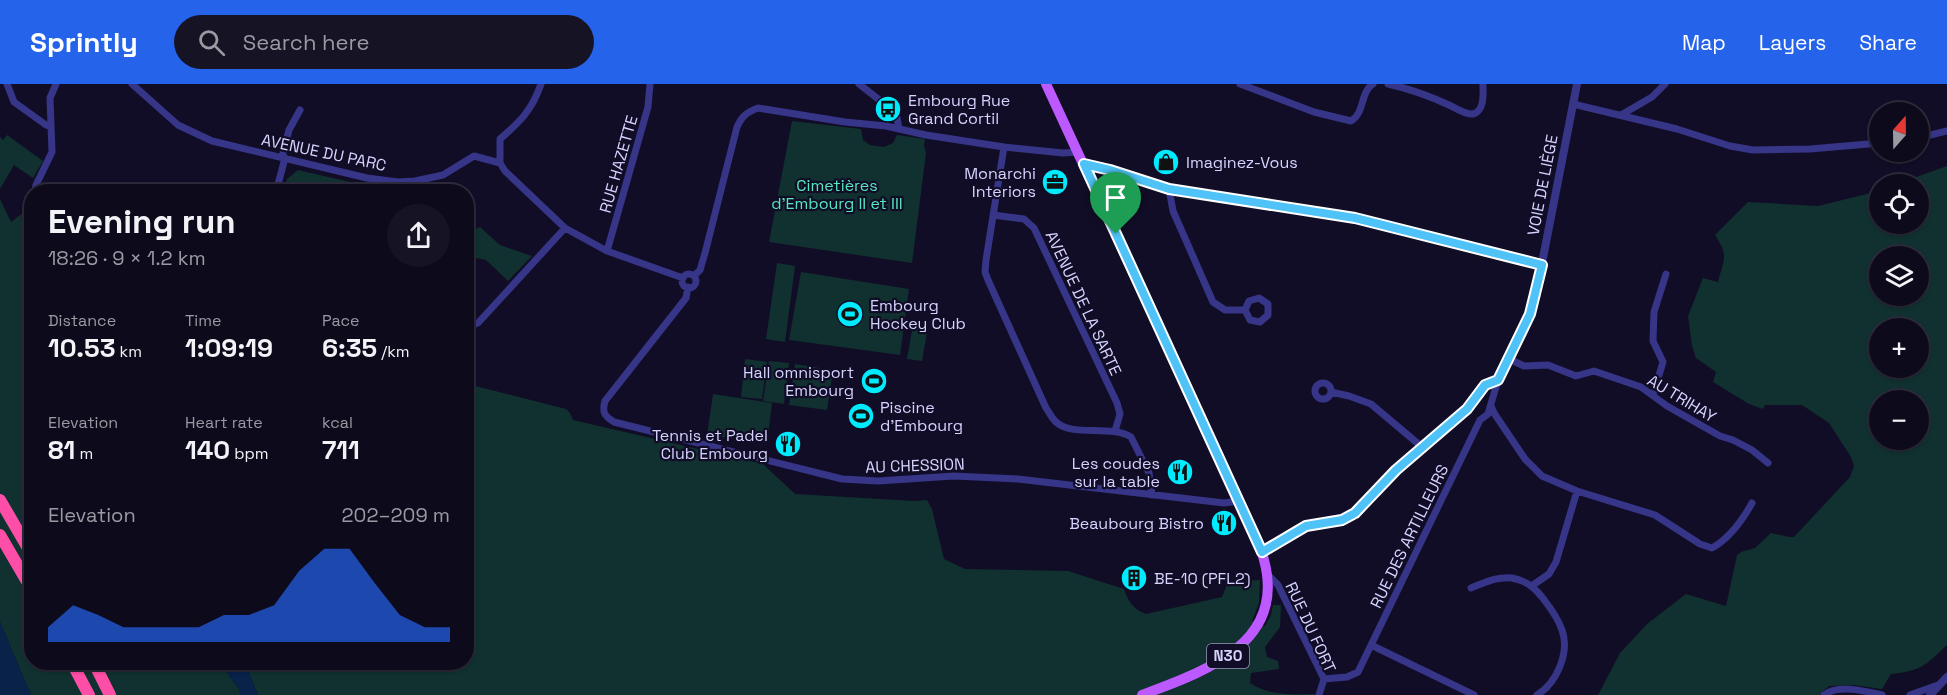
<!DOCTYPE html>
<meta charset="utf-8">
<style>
body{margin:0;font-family:"Space Grotesk",sans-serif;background:#161325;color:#f1f3f6;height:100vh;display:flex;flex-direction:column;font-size:22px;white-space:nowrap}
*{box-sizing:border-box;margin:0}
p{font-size:20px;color:#9a9aa3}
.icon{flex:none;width:33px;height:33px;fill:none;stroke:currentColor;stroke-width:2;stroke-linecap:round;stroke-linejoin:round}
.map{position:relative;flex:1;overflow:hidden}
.details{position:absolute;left:24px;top:100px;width:450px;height:486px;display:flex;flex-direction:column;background:#0d0a1c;border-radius:24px;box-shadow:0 2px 4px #0004,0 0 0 2px #2d2b3b}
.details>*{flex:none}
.needle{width:39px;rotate:20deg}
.buttons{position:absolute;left:1869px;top:18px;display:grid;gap:12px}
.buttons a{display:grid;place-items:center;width:60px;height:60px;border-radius:50%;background:#0d0a1c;box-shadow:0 2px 4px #0004,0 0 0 2px #2d2b3b;font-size:30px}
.pin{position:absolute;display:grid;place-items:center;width:51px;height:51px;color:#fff;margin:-62px -26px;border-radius:50% 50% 50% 0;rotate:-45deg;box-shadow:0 0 6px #0007}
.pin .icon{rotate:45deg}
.round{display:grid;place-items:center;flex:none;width:63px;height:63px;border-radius:32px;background:#161325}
.headline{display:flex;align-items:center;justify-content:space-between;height:102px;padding:0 24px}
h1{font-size:33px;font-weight:800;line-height:45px}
.metrics{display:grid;grid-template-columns:repeat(3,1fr);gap:9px;height:102px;padding:6px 24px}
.metrics div{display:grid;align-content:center}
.metrics b{font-size:26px;font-weight:800}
.metrics small{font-size:16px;font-weight:400}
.metrics p{font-size:16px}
.chart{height:168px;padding:12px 24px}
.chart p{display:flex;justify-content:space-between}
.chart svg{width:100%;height:108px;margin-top:6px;fill:#2563eb;opacity:.7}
header{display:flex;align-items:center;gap:36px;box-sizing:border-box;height:84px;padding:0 30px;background:#2563eb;color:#fff}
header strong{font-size:28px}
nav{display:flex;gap:33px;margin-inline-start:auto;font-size:21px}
.search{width:420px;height:54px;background:#161325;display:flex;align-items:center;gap:15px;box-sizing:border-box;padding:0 21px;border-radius:33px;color:#9a9aa3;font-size:22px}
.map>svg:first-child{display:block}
.green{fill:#10312f;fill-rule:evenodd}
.water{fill:#09224a}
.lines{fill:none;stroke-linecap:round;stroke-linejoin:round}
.minor{stroke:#363588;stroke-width:7}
.tertiary{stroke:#363588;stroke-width:8}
.primary{stroke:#bd5aff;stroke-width:10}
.motorway{stroke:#ff4ea7;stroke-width:12}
.route-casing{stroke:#fff;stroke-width:12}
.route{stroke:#4fc3f7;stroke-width:8}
.labels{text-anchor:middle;stroke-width:4.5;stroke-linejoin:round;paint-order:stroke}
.shield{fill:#110d26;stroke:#9b98be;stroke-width:1.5}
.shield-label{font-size:15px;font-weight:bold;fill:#d6d3ff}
.poi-label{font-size:16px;fill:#d6d3ff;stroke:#110d26;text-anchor:start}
.street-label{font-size:16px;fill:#d6d3ff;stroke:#110d26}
.park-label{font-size:16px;fill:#56e7bf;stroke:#110d26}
</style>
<header>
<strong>Sprintly</strong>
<div class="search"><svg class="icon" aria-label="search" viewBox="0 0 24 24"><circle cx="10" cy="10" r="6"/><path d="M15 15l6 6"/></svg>Search here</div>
<nav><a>Map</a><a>Layers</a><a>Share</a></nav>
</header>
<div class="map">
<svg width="1947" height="611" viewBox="0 0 1947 611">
<rect width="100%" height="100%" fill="#110d26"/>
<!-- green -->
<path class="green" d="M 792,37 L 861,45 L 863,56 L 870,61 L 884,63 L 893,59 L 897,51 L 925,55 L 924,62 L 926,69 L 912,179 L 769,158 Z
M 7,51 L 43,77 L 33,94 L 14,81 L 0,105 L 0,53 L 3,56 Z
M 1947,82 L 1947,561 C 1926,581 1921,587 1891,590 L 1882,605 L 1853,601 L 1829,602 L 1819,611 L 1598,611 L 1620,569 L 1647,540 L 1686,510 L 1726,522 L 1737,471 L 1741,468 L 1755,464 L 1771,449 L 1789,453 L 1794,453 L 1850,393 L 1854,382 L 1851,373 L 1829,339 L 1802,321 L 1765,321 L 1763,325 L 1749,320 L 1713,298 L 1716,288 L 1696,274 L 1692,262 L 1688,232 L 1703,194 L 1718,198 C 1724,174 1729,172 1715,151 L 1748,118 L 1818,122 L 1879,107 L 1880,140 L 1918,140 L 1918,100 L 1897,100 ZM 1880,172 L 1918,172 L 1918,212 L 1880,212 ZM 1918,244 L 1918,284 L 1880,284 L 1880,244 ZM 1880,316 L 1918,316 L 1918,356 L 1880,356 Z
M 298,86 L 350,98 L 346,108 L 282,108 L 287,95 Z
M 0,115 L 11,138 L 28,125 L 31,131 L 32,579 L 191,579 L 201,583 L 225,586 L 239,605 L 241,611 L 31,611 L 0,538 Z
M 480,143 L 500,161 L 532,172 L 508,197 L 486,176 L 477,174 L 467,186 L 467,149 Z
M 777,179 L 795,182 L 785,258 L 766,255 Z
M 801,188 L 909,205 L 900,271 L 789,256 Z
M 913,240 L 928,243 L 922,277 L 907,275 Z
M 745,275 L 767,278 L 762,315 L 741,313 Z
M 769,277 L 789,279 L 784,320 L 763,317 Z
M 795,280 L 833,286 L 827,326 L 789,321 Z
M 467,300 L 566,325 L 570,329 L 573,336 L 763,380 L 795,410 L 915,417 L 927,416 L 932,425 L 944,475 L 965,485 L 1068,487 L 1124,505 C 1128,517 1133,525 1146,530 L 1222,513 L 1228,498 L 1260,496 L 1259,519 L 1252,537 L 1265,542 L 1271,531 L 1273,521 L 1281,521 L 1280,543 L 1265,563 L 1267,573 L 1278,577 L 1279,585 L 1251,589 L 1250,599 C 1267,611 1294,611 1314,610 L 1314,611 L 258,611 L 245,579 L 466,579 Z
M 713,310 L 772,319 L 767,359 L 707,351 Z"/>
<!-- water -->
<path class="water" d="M 0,538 L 31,611 L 0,611 Z
M 191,579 L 245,579 L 258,611 L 241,611 L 239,605 L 225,586 L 201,583 Z"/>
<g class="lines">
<!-- minor -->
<path class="minor" d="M 7,0 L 14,18 L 46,41 L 50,42
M 132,0 L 178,41 L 212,57 L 367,94 L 398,98 L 415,97 L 443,91 L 474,72 L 500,79 L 500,55 C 520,38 532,26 541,0
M 859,0 L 896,29 L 899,45
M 1240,0 L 1314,28 L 1351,37 C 1365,29 1360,8 1373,0
M 1388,0 C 1411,5 1430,12 1451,22 C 1457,25 1466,31 1473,30 C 1485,27 1483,9 1483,0
M 1573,20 L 1677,45 L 1730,62 L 1753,66 L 1810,65 L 1880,59
M 1621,31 L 1652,13 L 1665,0
M 1918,54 L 1947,47
M 1004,63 L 986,176 L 985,188 L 988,196 L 1046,324 C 1049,328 1051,333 1055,337 C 1071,354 1110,340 1131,353 L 1149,389 L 1152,411
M 282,73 L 289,46 L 300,26
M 500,79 L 505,87 L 565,144 L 607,167 L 683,194
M 1084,79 L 1110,85 L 1169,105 L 1355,134 L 1542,181
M 1169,105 L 1173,127 L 1213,218 L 1225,226 L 1245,226
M 35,108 L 36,101 L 52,68 L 50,14 L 56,0
M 276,108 L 285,74
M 993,131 L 1024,135 L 1034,144 L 1117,319 L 1120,330 L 1115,347
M 607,167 L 648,23 L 650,0
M682 197a7 7 0 1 1 14 0a7 7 0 1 1-14 0Z
M 694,192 L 700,186 L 705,169 L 737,43 C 742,32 747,28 758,24 L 845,38 L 886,42 L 926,51 L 1004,63 L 1063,69 L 1078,68
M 688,203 L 686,214 L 605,317 C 602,328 604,332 614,338 L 842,395 L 878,397 L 954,392 L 1018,395 L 1224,419 L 1239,417
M 1259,214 L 1268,220 L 1268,231 L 1260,238 L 1250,236 L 1245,226 L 1249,217 Z
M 466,238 L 472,241 L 478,239 L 565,144
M 466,271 L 472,241
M 1509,275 L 1524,282 L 1548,281 L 1576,292 L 1594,287 L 1641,303 L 1667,322 L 1720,352 L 1733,356 L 1752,366 L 1768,379
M1315 307a8 8 0 1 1 16 0a8 8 0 1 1-16 0Z
M 1331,308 L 1349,312 L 1371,320 L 1422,363
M 1653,311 L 1663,278 L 1653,257 L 1654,228 L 1666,190
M 1491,322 L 1494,329 L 1525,375 L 1542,392 L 1577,407 L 1655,431 L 1700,460 L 1712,464 C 1730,454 1742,437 1752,419
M 1267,490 L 1278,501 L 1324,595 L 1319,611
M 1533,501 L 1549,490 L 1556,478 L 1577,407
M 1471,504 C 1484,499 1497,492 1512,494 C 1528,497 1536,505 1545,517 C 1552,526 1558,535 1562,546 C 1570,568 1557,599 1537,611
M 1371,561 L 1474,611
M 1324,595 L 1347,593 L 1358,588 L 1480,336 L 1488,330 L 1498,296
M 1824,611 C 1838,600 1866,607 1882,611
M 1910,611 L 1938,601"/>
<!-- tertiary -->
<path class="tertiary" d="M 1262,468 L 1306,442 L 1342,436 L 1355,429 L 1396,386 L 1467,325 L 1485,301 L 1498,296 L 1534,220 L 1577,0
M 1930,611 L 1947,593"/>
<!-- primary -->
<path class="primary" d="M 1046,0 L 1239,417 C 1247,436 1259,455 1264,476 C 1287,560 1203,588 1142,611"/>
<!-- motorway -->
<path class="motorway" d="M 0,416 L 32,471
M 0,451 L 32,506
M 72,579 L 89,611
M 94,579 L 110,611"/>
</g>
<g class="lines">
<defs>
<path id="route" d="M 1084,80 L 1110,86 L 1169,105 L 1355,134 L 1542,181 L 1530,230 L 1498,296 L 1485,301 L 1467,325 L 1396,386 L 1355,429 L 1342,436 L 1306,442 L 1262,468 Z"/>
</defs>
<!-- route casing -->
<use href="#route" class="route-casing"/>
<!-- route -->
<use href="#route" class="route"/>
</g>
<!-- icons -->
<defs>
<symbol id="bus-disc" viewBox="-11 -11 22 22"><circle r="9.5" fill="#00ebfe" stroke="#110d26"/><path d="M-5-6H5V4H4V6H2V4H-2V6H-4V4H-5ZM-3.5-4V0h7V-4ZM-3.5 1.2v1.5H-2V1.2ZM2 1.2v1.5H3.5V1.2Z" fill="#111"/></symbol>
<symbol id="shop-disc" viewBox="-11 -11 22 22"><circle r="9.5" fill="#00ebfe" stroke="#110d26"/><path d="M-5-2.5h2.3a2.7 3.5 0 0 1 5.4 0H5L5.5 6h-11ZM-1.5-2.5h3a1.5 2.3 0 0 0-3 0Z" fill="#111"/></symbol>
<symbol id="office-disc" viewBox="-11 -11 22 22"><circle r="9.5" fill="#00ebfe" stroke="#110d26"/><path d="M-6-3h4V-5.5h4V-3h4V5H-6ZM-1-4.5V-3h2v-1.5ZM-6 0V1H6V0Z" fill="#111"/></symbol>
<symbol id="stadium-disc" viewBox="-11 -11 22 22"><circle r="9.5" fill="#00ebfe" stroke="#110d26"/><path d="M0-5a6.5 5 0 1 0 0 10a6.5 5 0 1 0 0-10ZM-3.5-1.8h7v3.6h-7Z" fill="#111"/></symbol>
<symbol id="restaurant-disc" viewBox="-11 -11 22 22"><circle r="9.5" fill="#00ebfe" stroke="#110d26"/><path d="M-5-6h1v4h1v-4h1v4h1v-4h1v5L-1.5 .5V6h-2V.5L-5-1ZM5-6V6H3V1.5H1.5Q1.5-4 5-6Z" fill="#111"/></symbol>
<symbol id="building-disc" viewBox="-11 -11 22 22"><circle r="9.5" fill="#00ebfe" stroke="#110d26"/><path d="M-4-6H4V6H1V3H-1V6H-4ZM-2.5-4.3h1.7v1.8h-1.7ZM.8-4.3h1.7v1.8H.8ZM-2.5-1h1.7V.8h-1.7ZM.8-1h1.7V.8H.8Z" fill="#111"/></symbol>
</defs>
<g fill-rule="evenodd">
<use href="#bus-disc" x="873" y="10" width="30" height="30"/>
<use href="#shop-disc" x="1151" y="63" width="30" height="30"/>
<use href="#office-disc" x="1040" y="83" width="30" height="30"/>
<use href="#stadium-disc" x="835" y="215" width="30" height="30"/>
<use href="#stadium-disc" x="859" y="282" width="30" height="30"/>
<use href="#stadium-disc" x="846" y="317" width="30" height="30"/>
<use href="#restaurant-disc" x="773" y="345" width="30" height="30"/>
<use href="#restaurant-disc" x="1165" y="373" width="30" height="30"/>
<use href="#restaurant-disc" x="1209" y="424" width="30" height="30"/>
<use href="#building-disc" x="1119" y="479" width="30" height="30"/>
</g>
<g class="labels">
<!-- shield labels -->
<rect class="shield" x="1207" y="560" width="42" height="24" rx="4.5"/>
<g class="shield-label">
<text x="1228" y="577">N30</text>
</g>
<!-- poi labels -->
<g class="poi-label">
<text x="908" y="22">Embourg Rue<tspan x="908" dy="18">Grand Cortil</tspan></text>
<text x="1186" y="84">Imaginez-Vous</text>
<text x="1036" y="95" text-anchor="end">Monarchi<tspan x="1036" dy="18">Interiors</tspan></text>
<text x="870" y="227">Embourg<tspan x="870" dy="18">Hockey Club</tspan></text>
<text x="854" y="294" text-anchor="end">Hall omnisport<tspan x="854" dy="18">Embourg</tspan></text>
<text x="880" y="329">Piscine<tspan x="880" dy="18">d’Embourg</tspan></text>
<text x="768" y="357" text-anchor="end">Tennis et Padel<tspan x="768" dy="18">Club Embourg</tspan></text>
<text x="1160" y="385" text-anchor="end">Les coudes<tspan x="1160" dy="18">sur la table</tspan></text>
<text x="1204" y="445" text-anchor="end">Beaubourg Bistro</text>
<text x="1154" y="500">BE-10 (PFL2)</text>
</g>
<!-- street labels -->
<g class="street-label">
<text transform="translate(324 68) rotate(12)" y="6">AVENUE DU PARC</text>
<text transform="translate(618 80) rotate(-74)" y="6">RUE HAZETTE</text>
<text transform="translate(1542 101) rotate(-79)" y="6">VOIE DE LIÈGE</text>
<text transform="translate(1084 219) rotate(65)" y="6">AVENUE DE LA SARTE</text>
<text transform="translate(1682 314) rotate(31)" y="6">AU TRIHAY</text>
<text transform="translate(915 381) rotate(-2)" y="6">AU CHESSION</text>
<text transform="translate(1409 452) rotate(-64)" y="6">RUE DES ARTILLEURS</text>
<text transform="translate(1311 543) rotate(65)" y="6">RUE DU FORT</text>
</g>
<!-- park labels -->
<g class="park-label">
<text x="837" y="107">Cimetières<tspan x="837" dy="18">d'Embourg II et III</tspan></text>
</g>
</g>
</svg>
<div class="buttons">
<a><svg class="needle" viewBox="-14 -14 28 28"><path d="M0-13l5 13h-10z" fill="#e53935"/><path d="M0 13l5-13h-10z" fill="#9a9aa3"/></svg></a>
<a><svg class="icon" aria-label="locate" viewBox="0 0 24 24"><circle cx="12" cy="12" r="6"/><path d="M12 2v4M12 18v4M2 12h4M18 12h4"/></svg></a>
<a><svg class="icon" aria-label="layers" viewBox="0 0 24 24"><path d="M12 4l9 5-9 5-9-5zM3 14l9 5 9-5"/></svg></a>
<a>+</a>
<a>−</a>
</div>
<div class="pin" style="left:1116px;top:150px;background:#1e9e55"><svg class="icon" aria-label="arrive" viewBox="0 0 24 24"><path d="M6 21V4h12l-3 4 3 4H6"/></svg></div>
<section class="details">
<div class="headline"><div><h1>Evening run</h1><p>18:26 · 9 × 1.2 km</p></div><a class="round"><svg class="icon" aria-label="share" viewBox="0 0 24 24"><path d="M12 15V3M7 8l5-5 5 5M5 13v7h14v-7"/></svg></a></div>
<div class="metrics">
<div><p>Distance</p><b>10.53<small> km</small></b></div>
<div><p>Time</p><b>1:09:19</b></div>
<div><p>Pace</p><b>6:35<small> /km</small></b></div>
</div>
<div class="metrics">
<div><p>Elevation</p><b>81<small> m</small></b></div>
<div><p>Heart rate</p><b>140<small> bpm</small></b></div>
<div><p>kcal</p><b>711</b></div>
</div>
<div class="chart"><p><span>Elevation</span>202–209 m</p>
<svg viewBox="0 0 160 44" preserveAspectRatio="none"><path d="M0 44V38L10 29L20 33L30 38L40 38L50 38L60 38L70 33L80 33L90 29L100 15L110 6L120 6L130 20L140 33L150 38L160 38V44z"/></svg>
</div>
</section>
</div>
